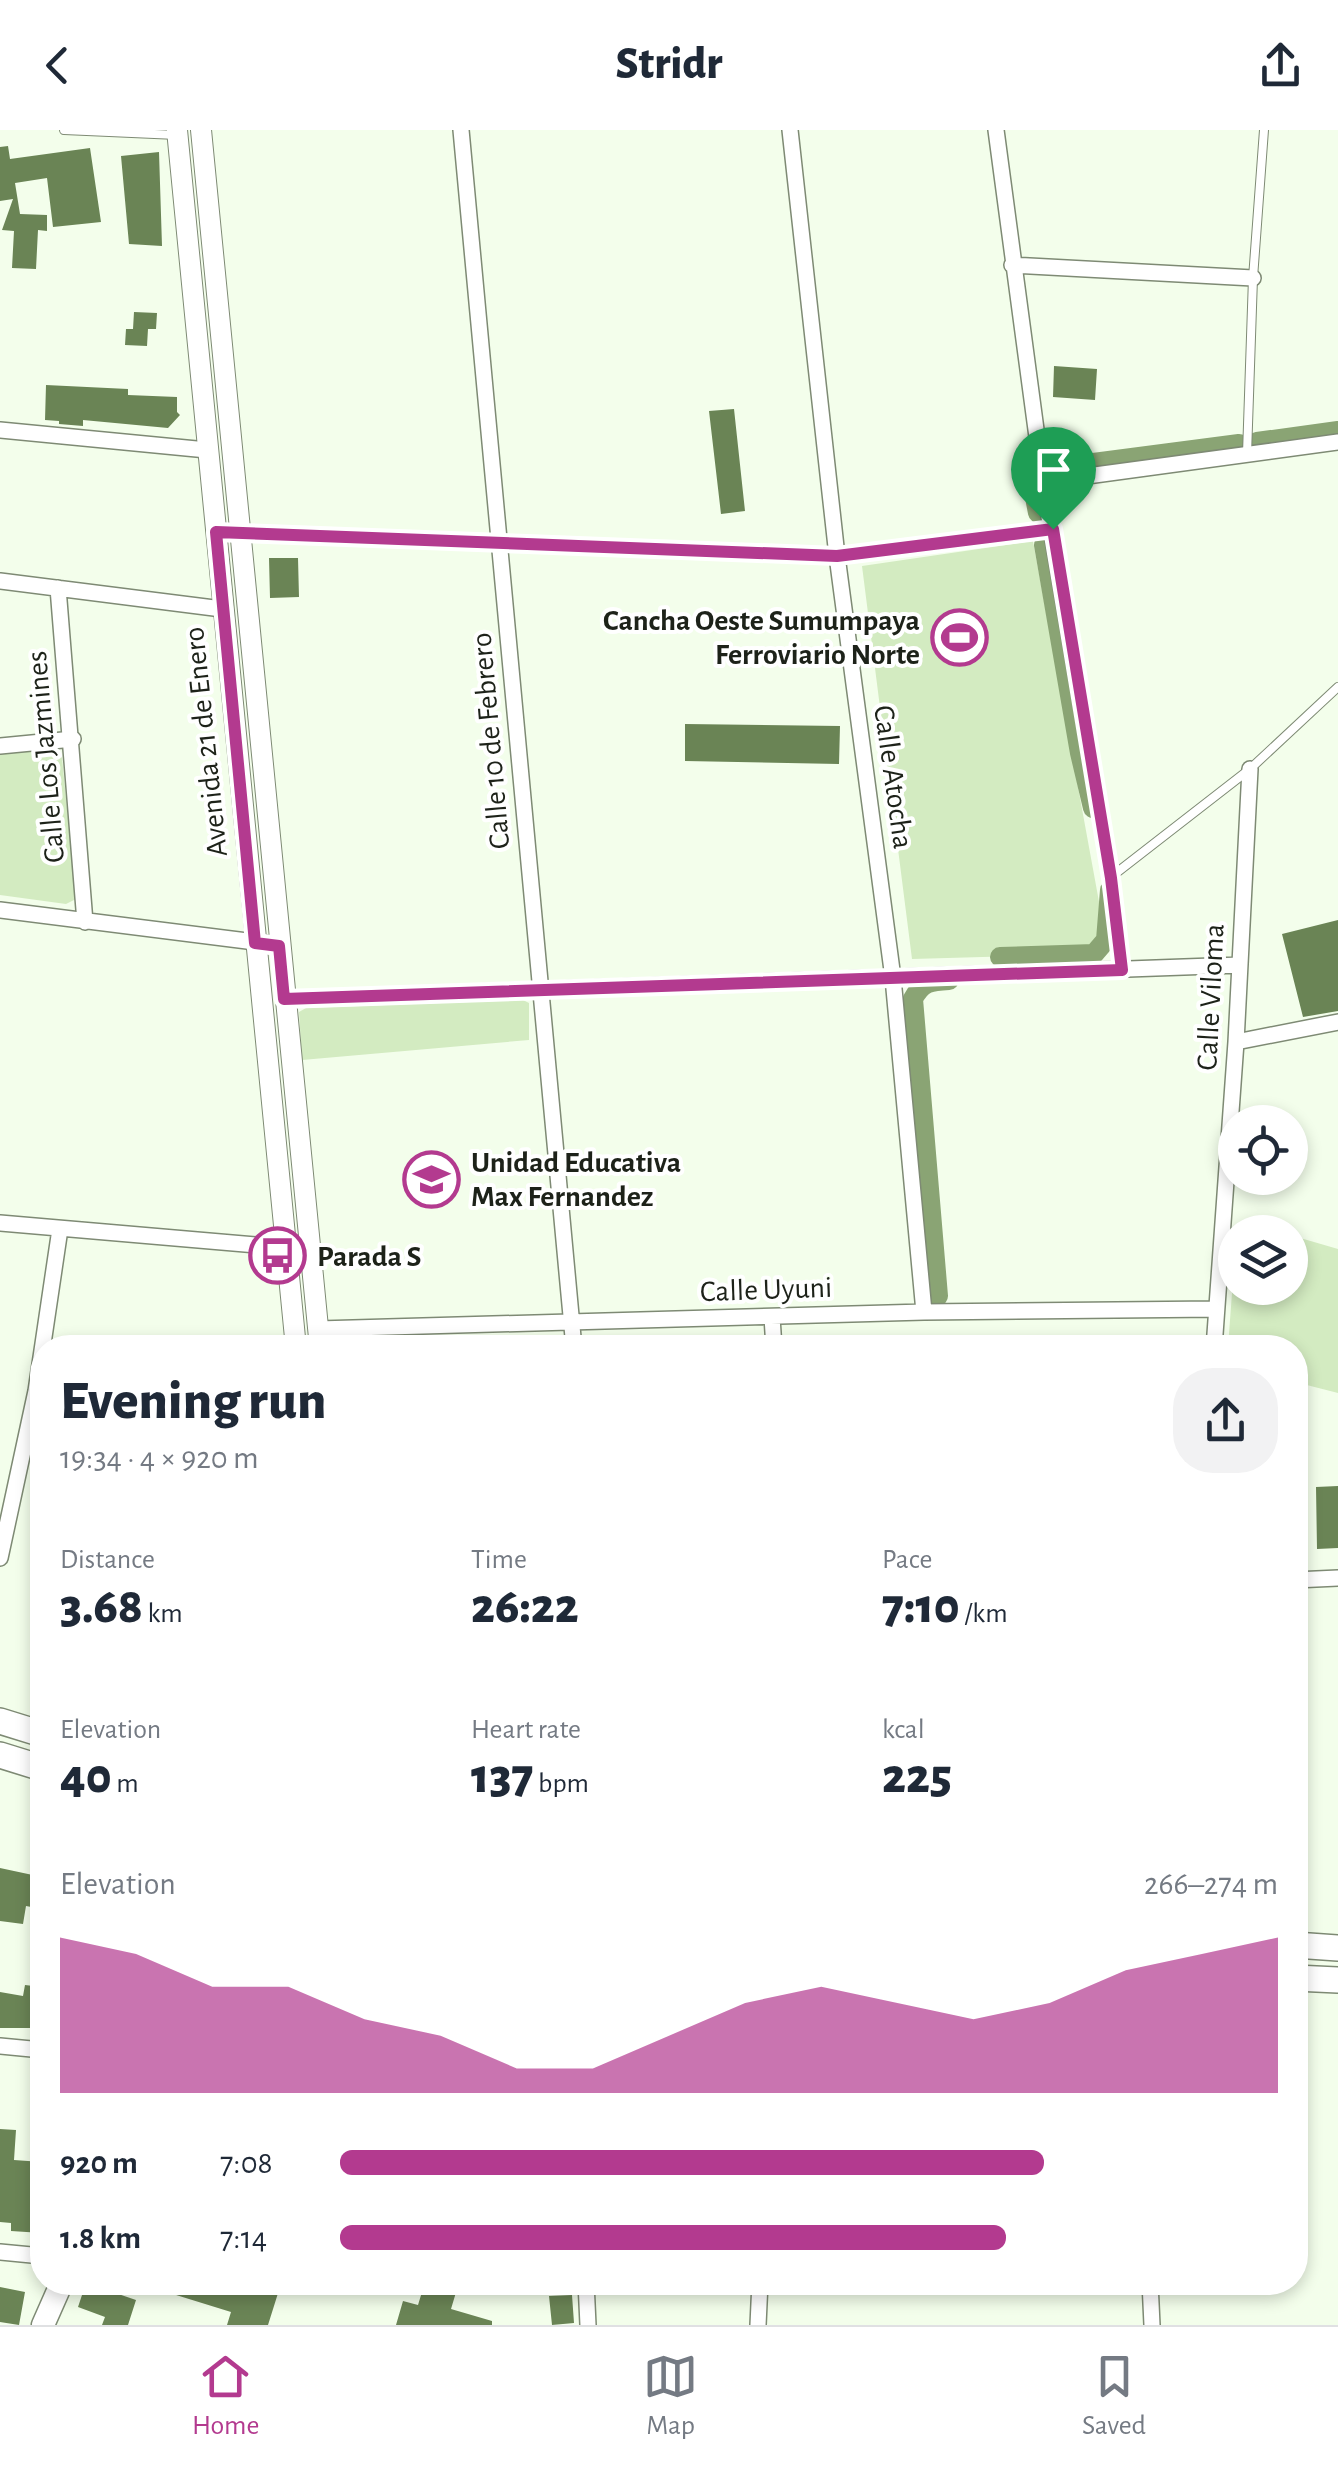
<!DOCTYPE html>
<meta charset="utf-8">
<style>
body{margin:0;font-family:"Alegreya Sans",sans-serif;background:#f2f2f3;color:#1f2937;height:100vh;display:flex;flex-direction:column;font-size:38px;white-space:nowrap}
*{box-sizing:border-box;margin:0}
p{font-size:32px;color:#747a83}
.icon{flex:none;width:55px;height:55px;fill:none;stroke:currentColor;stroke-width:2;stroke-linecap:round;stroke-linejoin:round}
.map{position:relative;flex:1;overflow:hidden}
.side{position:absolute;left:30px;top:1205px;width:1278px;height:960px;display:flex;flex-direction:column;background:#fff;border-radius:40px;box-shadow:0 5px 15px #0003}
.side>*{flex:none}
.controls{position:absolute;left:1218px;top:975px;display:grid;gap:20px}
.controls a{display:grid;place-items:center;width:90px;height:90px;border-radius:50%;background:#fff;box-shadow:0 5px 15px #0003;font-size:50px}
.pin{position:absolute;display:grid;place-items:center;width:85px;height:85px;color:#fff;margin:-102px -42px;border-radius:50% 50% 50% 0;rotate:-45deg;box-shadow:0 0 10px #0007}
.pin .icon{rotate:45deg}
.round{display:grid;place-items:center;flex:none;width:105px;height:105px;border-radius:40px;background:#f2f2f3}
.head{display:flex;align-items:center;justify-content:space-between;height:170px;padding:0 30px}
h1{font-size:55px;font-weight:800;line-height:75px}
.stats{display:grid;grid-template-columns:repeat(3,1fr);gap:15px;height:170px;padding:10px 30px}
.stats div{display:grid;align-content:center}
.stats b{font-size:50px;font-weight:800}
.stats small{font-size:28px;font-weight:400}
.stats p{font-size:28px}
.chart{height:280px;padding:20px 30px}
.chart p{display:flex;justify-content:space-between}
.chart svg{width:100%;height:180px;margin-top:10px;fill:#b33a8f;opacity:.7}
ul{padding:0 30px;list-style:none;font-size:32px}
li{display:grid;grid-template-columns:160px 120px 1fr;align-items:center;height:75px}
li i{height:25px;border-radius:12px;background:#b33a8f}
header{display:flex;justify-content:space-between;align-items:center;height:130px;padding:0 30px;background:#fff;font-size:45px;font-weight:800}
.menu{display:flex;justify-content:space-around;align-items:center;height:140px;border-top:2px solid #e0e1e3;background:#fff;font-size:28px;color:#747a83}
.menu a{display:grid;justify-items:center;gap:5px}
.menu .current{color:#b33a8f}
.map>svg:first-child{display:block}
.green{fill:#d3ebc1}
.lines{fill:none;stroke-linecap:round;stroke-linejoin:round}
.canal{stroke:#8aa474;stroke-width:20}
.building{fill:#6a8455}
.service-casing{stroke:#7e8a74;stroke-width:10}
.minor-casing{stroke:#7e8a74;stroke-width:18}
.tertiary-casing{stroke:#7e8a74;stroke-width:22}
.secondary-casing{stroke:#7e8a74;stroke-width:25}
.primary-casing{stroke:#7e8a74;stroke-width:28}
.service{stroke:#fff;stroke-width:8}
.minor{stroke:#fff;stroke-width:15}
.tertiary{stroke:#fff;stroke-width:20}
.secondary{stroke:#fff;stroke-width:22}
.primary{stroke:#fff;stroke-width:25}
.route-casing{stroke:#fff;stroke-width:20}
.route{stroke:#b33a8f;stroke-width:12}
.labels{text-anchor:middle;stroke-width:8;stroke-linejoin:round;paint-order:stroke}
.poi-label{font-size:30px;font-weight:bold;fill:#1d2219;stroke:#fff;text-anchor:start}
.street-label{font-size:30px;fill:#1d2219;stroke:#fff}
</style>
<header><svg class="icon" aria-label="back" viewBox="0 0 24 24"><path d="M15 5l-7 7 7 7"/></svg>Stridr<svg class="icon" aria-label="share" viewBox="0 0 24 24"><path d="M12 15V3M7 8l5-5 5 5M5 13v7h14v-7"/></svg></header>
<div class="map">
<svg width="1338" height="2195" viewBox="0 0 1338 2195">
<rect width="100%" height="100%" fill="#f3feeb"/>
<!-- green -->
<path class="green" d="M 1033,411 L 1106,810 L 1094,824 L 912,829 L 862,436 Z
M 55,620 L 62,628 L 76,769 L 66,774 L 0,765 L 0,623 Z
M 523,870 L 529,873 L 529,910 L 302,930 L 299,882 L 306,878 Z
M 1290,1105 L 1338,1119 L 1338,1263 L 1295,1252 L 1295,1218 L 1228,1217 L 1235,1123 L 1235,1158 L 1290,1158 Z"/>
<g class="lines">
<!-- canal -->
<path class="canal" d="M 1257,312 L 1338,301
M 1055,338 L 1239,314
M 1030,341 L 1038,383
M 1044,415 L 1080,623 L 1093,678
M 1000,827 L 1094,824 L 1106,810 L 1110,760
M 938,1166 L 913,869 C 922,852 930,851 949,850"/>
</g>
<!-- building -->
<path class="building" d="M 8,16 L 10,29 L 90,18 L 101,92 L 53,97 L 47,48 L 15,53 L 20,84 L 47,85 L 47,101 L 38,100 L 36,139 L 12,138 L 14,101 L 2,100 L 13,69 L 0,71 L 0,17 Z
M 159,22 L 162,116 L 129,114 L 121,26 Z
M 134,182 L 157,183 L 156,199 L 148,199 L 147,216 L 125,215 L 126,199 L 133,199 Z
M 1054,236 L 1097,239 L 1095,270 L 1053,267 Z
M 46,255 L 128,259 L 128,265 L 177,267 L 177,282 L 180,285 L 168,298 L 83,290 L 83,296 L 59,294 L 59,291 L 45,290 Z
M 734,279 L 745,381 L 721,384 L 709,281 Z
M 269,428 L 298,428 L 299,467 L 270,468 Z
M 685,594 L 840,596 L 839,634 L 685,631 Z
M 1338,790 L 1338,881 L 1303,887 L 1282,804 Z
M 1338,1356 L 1338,1418 L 1317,1419 L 1316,1357 Z
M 0,1738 L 42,1747 L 42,1779 L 26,1776 L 23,1794 L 0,1791 Z
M 25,1855 L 42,1857 L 42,1898 L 0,1898 L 0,1862 L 23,1866 Z
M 0,1999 L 16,2000 L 14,2030 L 42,2032 L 42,2103 L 11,2101 L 11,2093 L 0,2092 Z
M 148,2152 L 252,2152 L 279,2160 L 268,2195 L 227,2195 L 231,2182 L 147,2156 Z
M 425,2152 L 457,2159 L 451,2179 L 492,2191 L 492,2195 L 396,2195 L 403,2171 L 418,2175 Z
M 86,2153 L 136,2170 L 128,2195 L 102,2195 L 105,2187 L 78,2177 Z
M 0,2157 L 25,2162 L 19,2195 L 0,2192 Z
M 572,2165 L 574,2193 L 552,2195 L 549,2166 Z"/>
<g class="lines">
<defs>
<path id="service" d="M 64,0 L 177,5
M 1247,324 L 1253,148 L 1264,0
M 1111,747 L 1250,639 L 1338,557"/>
<path id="minor" d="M 461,0 L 574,1218
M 790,0 L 837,426 L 893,848 L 924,1182
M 996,0 L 1043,352 L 1111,747 L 1122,839
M 1012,135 L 1253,148
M 0,300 L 207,320
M 1043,352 L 1338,312
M 216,402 L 837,426 L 1053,399
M 0,451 L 222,479
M 58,458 L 85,792
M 0,616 L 73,609
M 0,780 L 279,815
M 284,869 L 1240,835
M 1236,912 L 1338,892
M 0,1093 L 292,1118
M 772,1187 L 774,1218
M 318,1199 L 924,1182 L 1216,1179
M 1214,1218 L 1236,912 L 1250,639
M 0,1428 L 36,1261 L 60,1099
M 1295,1450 L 1338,1448
M 0,1916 L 42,1920
M 0,2122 L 42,2126
M 586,2152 L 588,2195
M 1150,2152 L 1152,2195
M 758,2195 L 760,2152"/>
<path id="tertiary" d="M 177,0 L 296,1218
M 201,0 L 320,1218"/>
<path id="secondary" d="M 43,2195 L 62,2152"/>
<path id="primary" d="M 0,1591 L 42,1604
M 0,1625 L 42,1638
M 1295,1815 L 1338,1818
M 1295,1848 L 1338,1850"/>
</defs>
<!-- service casing -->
<use href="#service" class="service-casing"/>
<!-- minor casing -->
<use href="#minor" class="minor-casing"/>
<!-- tertiary casing -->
<use href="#tertiary" class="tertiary-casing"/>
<!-- secondary casing -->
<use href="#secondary" class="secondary-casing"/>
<!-- primary casing -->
<use href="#primary" class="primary-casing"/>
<!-- service -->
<use href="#service" class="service"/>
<!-- minor -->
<use href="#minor" class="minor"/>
<!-- tertiary -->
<use href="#tertiary" class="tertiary"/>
<!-- secondary -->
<use href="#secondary" class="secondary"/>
<!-- primary -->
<use href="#primary" class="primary"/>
</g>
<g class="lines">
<defs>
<path id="route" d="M 1053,399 L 1111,748 L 1122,840 L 284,869 L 279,816 L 255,813 L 216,402 L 837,426 Z"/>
</defs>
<!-- route casing -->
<use href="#route" class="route-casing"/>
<!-- route -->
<use href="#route" class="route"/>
</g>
<!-- icons -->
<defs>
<symbol id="stadium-ring" viewBox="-11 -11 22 22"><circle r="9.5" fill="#fff" stroke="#b33a8f" stroke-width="1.5"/><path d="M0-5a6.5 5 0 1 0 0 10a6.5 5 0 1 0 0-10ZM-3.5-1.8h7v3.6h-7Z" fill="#b33a8f"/></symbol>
<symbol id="school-ring" viewBox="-11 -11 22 22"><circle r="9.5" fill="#fff" stroke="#b33a8f" stroke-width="1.5"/><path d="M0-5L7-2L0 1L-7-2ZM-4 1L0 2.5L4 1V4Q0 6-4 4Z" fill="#b33a8f"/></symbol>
<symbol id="bus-ring" viewBox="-11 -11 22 22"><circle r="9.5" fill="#fff" stroke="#b33a8f" stroke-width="1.5"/><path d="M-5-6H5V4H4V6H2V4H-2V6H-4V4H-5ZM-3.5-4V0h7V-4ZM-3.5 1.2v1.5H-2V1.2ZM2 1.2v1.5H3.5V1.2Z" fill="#b33a8f"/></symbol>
</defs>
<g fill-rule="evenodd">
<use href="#stadium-ring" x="928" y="476" width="63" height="63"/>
<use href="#school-ring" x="400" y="1018" width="63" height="63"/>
<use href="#bus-ring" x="246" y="1094" width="63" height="63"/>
</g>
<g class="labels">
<!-- poi labels -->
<g class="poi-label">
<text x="920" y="500" text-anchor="end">Cancha Oeste Sumumpaya<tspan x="920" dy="34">Ferroviario Norte</tspan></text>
<text x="471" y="1042">Unidad Educativa<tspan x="471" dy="34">Max Fernandez</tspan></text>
<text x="317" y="1136">Parada S</text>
</g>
<!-- street labels -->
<g class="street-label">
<text transform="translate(490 611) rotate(-95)" y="10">Calle 10 de Febrero</text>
<text transform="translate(205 612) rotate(-96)" y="10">Avenida 21 de Enero</text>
<text transform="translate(45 627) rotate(-95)" y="10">Calle Los Jazmines</text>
<text transform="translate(894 647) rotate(82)" y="10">Calle Atocha</text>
<text transform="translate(1210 867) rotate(-87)" y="10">Calle Viloma</text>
<text transform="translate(766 1159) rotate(-2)" y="10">Calle Uyuni</text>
</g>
</g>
</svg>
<div class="controls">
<a><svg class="icon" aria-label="locate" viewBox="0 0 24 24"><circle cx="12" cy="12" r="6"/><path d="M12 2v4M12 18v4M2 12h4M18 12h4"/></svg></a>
<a><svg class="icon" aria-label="layers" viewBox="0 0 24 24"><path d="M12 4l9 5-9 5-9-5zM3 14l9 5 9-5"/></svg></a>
</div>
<div class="pin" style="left:1053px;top:399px;background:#1e9e55"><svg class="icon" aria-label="arrive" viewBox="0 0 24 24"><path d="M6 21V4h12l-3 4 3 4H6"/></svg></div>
<section class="side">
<div class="head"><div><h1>Evening run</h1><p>19:34 · 4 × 920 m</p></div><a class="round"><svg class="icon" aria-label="share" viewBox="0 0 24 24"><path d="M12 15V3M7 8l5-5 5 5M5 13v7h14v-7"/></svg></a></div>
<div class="stats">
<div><p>Distance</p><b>3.68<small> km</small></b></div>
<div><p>Time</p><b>26:22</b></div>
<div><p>Pace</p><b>7:10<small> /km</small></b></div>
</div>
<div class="stats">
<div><p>Elevation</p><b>40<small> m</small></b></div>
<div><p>Heart rate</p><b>137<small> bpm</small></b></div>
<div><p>kcal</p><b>225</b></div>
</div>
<div class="chart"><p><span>Elevation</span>266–274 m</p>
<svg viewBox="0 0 160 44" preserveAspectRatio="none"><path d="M0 44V6L10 10L20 18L30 18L40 26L50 30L60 38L70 38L80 30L90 22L100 18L110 22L120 26L130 22L140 14L150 10L160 6V44z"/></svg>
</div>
<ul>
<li><b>920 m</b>7:08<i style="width:75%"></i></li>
<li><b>1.8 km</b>7:14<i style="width:71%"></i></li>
</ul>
</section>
</div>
<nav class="menu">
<a class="current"><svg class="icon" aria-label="home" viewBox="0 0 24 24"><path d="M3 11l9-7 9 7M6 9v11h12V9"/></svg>Home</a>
<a><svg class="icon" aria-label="map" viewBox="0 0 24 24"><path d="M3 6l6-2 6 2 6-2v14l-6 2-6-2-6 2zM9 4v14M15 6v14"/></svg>Map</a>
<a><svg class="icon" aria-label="saved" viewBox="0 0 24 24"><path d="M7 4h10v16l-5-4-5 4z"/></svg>Saved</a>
</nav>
